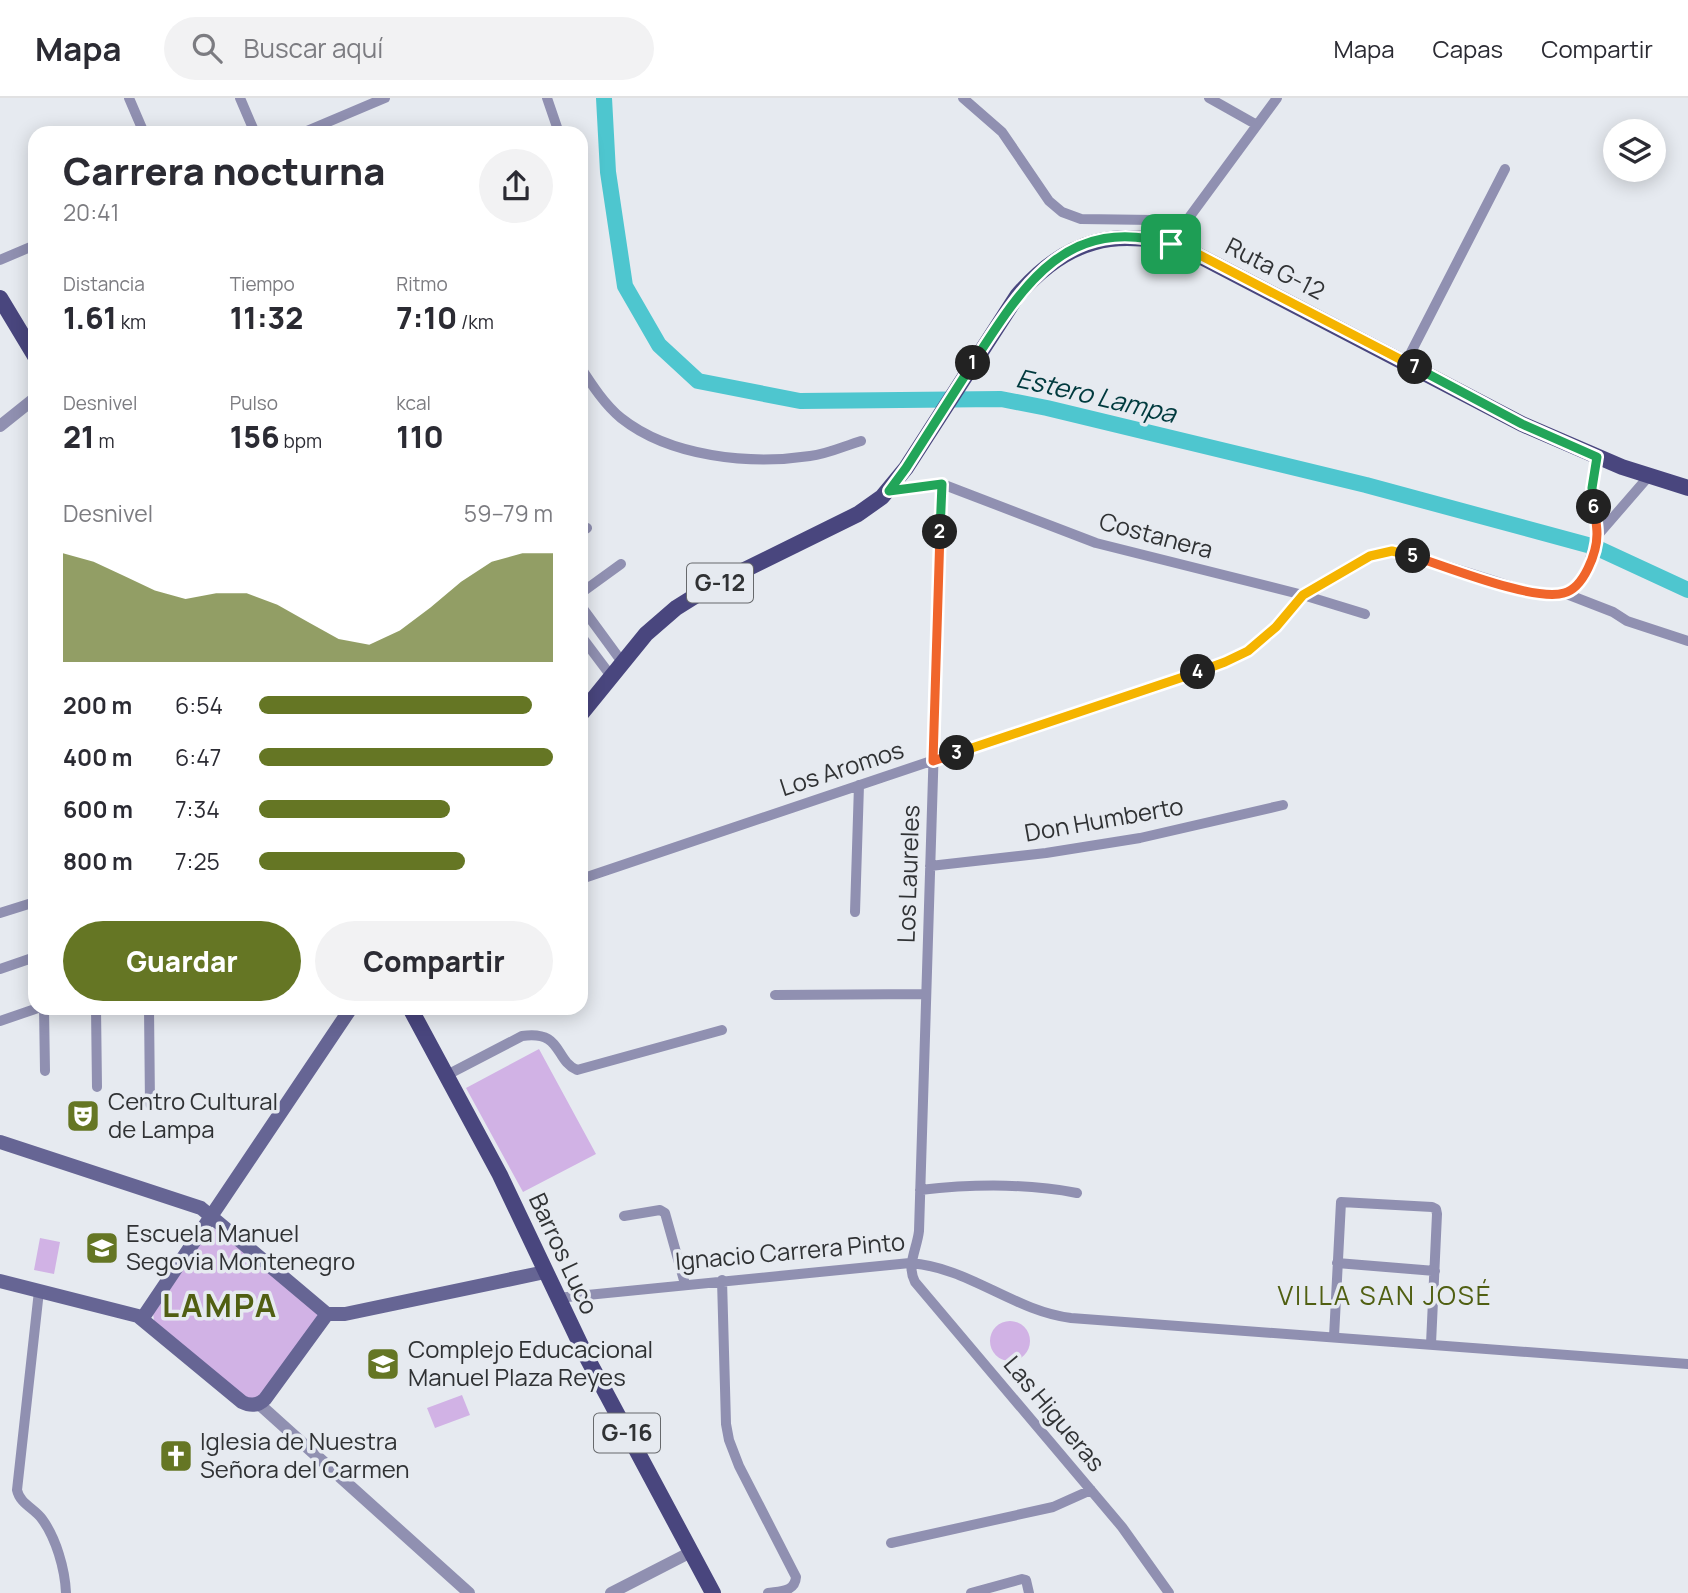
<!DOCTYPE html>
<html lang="es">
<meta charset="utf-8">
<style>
body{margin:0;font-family:Manrope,sans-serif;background:#f2f2f3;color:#2b2b33;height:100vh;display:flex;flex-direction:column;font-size:26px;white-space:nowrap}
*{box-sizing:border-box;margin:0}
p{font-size:23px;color:#7c7c81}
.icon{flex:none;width:38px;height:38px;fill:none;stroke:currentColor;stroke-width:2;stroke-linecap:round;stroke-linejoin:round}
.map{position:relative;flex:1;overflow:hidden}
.panel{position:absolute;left:28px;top:28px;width:560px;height:889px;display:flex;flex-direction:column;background:#fff;border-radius:21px;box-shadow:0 4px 18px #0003}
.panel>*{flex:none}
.controls{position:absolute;left:1603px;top:21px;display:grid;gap:14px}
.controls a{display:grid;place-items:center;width:63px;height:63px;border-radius:50%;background:#fff;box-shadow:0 4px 18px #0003;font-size:35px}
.pin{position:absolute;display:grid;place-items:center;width:60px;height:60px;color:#fff;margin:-30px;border-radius:14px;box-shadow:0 4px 10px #0006}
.km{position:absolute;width:35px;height:35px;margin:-18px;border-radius:50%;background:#222;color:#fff;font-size:19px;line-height:35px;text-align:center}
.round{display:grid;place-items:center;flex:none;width:74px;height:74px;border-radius:37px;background:#f2f2f3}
.summary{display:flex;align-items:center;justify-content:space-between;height:119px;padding:0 35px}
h1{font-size:38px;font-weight:800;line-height:52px}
.metrics{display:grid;grid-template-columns:repeat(3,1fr);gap:10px;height:119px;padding:7px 35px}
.metrics div{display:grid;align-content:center}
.metrics b{font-size:30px;font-weight:800}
.metrics small{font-size:19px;font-weight:400}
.metrics p{font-size:19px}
.chart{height:196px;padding:14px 35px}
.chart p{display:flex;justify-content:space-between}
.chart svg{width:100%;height:126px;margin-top:7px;fill:#657624;opacity:.7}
.primary-button{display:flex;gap:14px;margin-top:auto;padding:14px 35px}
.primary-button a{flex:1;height:80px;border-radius:42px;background:#657624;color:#fff;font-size:28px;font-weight:800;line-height:80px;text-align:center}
.primary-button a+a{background:#f2f2f3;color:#2b2b33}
ul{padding:0 35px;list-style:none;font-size:23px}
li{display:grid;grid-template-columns:112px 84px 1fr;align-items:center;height:52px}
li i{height:18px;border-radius:9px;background:#657624}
header{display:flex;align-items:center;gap:42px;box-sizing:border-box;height:98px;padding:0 35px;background:#fff;border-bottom:2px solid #e1e1e2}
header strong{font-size:33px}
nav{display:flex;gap:38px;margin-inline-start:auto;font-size:24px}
.search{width:490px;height:63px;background:#f2f2f3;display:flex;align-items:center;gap:18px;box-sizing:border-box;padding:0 24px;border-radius:38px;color:#7c7c81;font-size:26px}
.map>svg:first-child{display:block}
.green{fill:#d1b2e5}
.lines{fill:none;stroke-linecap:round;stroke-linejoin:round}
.river{stroke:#4ec6cf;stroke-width:16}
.minor{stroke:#9090b1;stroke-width:10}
.tertiary{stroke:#9090b1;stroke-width:12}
.secondary{stroke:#666594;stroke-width:14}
.primary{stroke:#49467e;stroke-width:16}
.split-1-casing{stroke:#fff;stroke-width:14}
.split-2-casing{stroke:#fff;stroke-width:14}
.split-3-casing{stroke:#fff;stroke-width:14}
.split-4-casing{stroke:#fff;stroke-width:14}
.split-5-casing{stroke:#fff;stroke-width:14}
.split-6-casing{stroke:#fff;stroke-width:14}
.split-7-casing{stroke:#fff;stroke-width:14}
.split-8-casing{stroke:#fff;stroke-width:14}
.split-1{stroke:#22a559;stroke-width:9}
.split-2{stroke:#22a559;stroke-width:9}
.split-3{stroke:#f0652b;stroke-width:9}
.split-4{stroke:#f5b400;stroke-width:9}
.split-5{stroke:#f5b400;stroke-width:9}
.split-6{stroke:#f0652b;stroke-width:9}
.split-7{stroke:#22a559;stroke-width:9}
.split-8{stroke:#f5b400;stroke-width:9}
.labels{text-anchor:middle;stroke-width:7;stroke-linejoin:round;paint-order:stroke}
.shield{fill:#e6eaf0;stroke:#67696c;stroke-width:2}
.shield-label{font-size:23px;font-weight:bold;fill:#303234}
.street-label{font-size:24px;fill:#303234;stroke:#e6eaf0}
.poi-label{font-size:24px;fill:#303234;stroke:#e6eaf0;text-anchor:start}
.water-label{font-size:26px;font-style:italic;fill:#003a3e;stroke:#e6eaf0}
.neighbourhood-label{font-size:26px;letter-spacing:2px;fill:#505f12;stroke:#e6eaf0}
.district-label{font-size:32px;font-weight:bold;letter-spacing:2px;fill:#505f12;stroke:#e6eaf0}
</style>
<header>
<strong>Mapa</strong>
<div class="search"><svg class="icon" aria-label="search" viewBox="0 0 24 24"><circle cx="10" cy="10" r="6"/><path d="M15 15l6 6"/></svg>Buscar aquí</div>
<nav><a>Mapa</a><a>Capas</a><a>Compartir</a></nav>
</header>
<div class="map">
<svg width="1688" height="1495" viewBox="0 0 1688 1495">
<rect width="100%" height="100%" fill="#e6eaf0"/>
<!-- green -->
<path class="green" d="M 539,951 L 596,1056 L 523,1094 L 466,990 Z
M 212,1130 L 220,1134 L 318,1214 L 320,1220 L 261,1299 L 247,1302 L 154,1223 L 153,1215 L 208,1132 Z
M 40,1140 L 60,1144 L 54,1176 L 34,1172 Z
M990 1243a20 20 0 1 1 40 0a20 20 0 1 1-40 0Z
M 462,1297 L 470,1317 L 435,1330 L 427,1310 Z"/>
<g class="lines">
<!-- river -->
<path class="river" d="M 604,0 L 608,74 L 625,188 L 659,247 L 698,283 L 800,303 L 1001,301 L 1047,310 L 1366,387 L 1595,449 L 1688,492"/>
<!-- minor -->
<path class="minor" d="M 129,0 L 144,35
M 240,0 L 255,35
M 547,0 L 559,35
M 963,0 L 1002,34 L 1049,103 L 1062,114 L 1081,121 L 1154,122 L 1176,135
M 1209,0 L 1257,27
M 302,35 L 385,0
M 1174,140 L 1277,0
M 0,162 L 35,147
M 1406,264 L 1505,71
M 581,270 C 592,287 605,307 621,320 C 670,359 750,367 810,358 C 828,356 844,348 861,343
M 942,386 L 919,1133 C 917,1151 906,1167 915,1184 L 1122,1429 L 1169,1495
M 889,392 L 942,386 L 1096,445 L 1303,497 L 1365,516
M 581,434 L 587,430
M 1597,438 L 1649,378
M 581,495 L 621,466
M 1564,495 L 1579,484 L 1586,474 L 1597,438 L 1592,390 L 1597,359
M 581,508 L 622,564
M 581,538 L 611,578
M 930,768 L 1046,755 L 1140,740 L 1283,707
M 581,781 L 1225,564 L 1248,553 L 1268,538 L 1303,497 L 1370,458 L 1392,453 L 1406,455 L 1520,491 L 1545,496 L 1564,495 L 1613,514 L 1627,523 L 1688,543
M 855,814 L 859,687
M 0,815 L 35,804
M 0,871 L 35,859
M 775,897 L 926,896
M 44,910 L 45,973
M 96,910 L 97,989
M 149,910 L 150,1006
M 523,910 L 525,912
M 0,923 L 38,910
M 447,977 L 522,938 C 563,932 554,962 577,972 L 722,932
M 920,1092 C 973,1086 1025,1085 1077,1095
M 624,1118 L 660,1112 L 665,1115 L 685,1186
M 1337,1165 L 1435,1173
M 722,1182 L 726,1326 L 729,1342 L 739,1368 L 796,1479 C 795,1494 780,1493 768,1495
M 39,1193 L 17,1392 C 20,1406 34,1410 42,1421 C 56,1440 65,1471 66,1495
M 557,1200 L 910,1165 C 968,1169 1014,1213 1071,1220 L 1688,1266
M 1334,1239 L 1341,1104 L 1432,1109 L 1436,1111 L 1437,1116 L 1431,1246
M 891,1445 L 1053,1409 L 1091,1392
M 971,1495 L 1022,1481 L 1026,1482 L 1029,1495"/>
<!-- tertiary -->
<path class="tertiary" d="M 0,328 L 35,300
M 259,1306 L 469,1495
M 611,1495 L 691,1454"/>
<!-- secondary -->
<path class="secondary" d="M 0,1044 L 201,1110 L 327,1216
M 0,1183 L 138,1218 L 242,1304 C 250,1308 258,1308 265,1301 L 327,1216
M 327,1216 L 345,1216 L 545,1174
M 142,1221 L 351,910"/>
<!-- primary -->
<path class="primary" d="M 0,200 L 35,258
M 581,616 L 646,536 L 676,510 L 708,490 L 858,416 L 882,399 L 906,370 L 1017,198 C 1065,142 1117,127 1186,151 L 1522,326 L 1622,369 L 1688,390
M 410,910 L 500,1077 L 585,1256 L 713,1495"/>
</g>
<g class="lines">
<defs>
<path id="split-1" d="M 973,265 C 1022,189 1066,115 1171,146"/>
<path id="split-2" d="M 940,434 L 942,386 L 889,393 L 906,370 L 973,265"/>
<path id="split-3" d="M 940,434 L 933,663 L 957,655"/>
<path id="split-4" d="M 957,655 L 1198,574"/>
<path id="split-5" d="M 1198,574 L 1225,564 L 1248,553 L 1276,529 L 1303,497 L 1370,458 L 1392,453 L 1413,458"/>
<path id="split-6" d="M 1413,458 C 1445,468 1534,504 1564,495 C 1584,490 1597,454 1597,436 C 1597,427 1595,418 1594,409"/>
<path id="split-7" d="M 1415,269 L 1522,326 L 1597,359 L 1592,390 L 1594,409"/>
<path id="split-8" d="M 1171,146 L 1194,154 L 1415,269"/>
</defs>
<!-- split-1 casing -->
<use href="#split-1" class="split-1-casing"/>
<!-- split-2 casing -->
<use href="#split-2" class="split-2-casing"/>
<!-- split-3 casing -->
<use href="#split-3" class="split-3-casing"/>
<!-- split-4 casing -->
<use href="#split-4" class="split-4-casing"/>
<!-- split-5 casing -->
<use href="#split-5" class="split-5-casing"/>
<!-- split-6 casing -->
<use href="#split-6" class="split-6-casing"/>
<!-- split-7 casing -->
<use href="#split-7" class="split-7-casing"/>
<!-- split-8 casing -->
<use href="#split-8" class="split-8-casing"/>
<!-- split-1 -->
<use href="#split-1" class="split-1"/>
<!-- split-2 -->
<use href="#split-2" class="split-2"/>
<!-- split-3 -->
<use href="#split-3" class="split-3"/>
<!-- split-4 -->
<use href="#split-4" class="split-4"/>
<!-- split-5 -->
<use href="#split-5" class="split-5"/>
<!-- split-6 -->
<use href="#split-6" class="split-6"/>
<!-- split-7 -->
<use href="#split-7" class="split-7"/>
<!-- split-8 -->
<use href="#split-8" class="split-8"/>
</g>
<!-- icons -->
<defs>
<symbol id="theatre-square" viewBox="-11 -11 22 22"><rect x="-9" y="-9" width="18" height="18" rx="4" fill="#657624" stroke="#e6eaf0"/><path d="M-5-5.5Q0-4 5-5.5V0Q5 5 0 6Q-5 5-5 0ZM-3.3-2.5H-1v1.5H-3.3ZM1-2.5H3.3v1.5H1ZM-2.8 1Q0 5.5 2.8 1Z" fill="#fff"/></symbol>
<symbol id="school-square" viewBox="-11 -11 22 22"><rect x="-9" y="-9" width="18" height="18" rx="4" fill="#657624" stroke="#e6eaf0"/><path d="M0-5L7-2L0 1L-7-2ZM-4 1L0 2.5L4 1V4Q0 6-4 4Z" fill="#fff"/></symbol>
<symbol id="church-square" viewBox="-11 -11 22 22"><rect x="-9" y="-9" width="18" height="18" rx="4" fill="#657624" stroke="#e6eaf0"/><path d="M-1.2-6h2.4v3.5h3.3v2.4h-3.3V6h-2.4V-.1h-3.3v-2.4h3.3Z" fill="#fff"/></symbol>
</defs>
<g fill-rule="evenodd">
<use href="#theatre-square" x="64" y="999" width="38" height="38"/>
<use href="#school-square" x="83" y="1131" width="38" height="38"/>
<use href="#school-square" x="364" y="1247" width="38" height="38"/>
<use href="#church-square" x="157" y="1339" width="38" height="38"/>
</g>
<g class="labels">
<!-- shield labels -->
<g class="shield">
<rect x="687" y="465.5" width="66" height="39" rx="5"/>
<rect x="594" y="1315.5" width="66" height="39" rx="5"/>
</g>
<g class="shield-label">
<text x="720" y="493">G-12</text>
<text x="627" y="1343">G-16</text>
</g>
<!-- street labels -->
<g class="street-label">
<text transform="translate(1275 171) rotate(27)" y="8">Ruta G-12</text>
<text transform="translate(1156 438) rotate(15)" y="8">Costanera</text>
<text transform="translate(842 671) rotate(-18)" y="8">Los Aromos</text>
<text transform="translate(1104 722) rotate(-10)" y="8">Don Humberto</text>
<text transform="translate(909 776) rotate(-88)" y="8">Los Laureles</text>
<text transform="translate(790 1154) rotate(-5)" y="8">Ignacio Carrera Pinto</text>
<text transform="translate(563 1156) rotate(65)" y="8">Barros Luco</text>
<text transform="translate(1054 1316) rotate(50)" y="8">Las Higueras</text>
</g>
<!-- poi labels -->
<g class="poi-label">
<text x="108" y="1012">Centro Cultural<tspan x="108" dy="28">de Lampa</tspan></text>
<text x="126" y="1144">Escuela Manuel<tspan x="126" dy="28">Segovia Montenegro</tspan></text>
<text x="408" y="1260">Complejo Educacional<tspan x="408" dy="28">Manuel Plaza Reyes</tspan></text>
<text x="200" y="1352">Iglesia de Nuestra<tspan x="200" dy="28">Señora del Carmen</tspan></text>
</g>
<!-- water labels -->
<g class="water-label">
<text transform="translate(1096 298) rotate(13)" y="9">Estero Lampa</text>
</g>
<!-- neighbourhood labels -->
<g class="neighbourhood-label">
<text x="1385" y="1207">VILLA SAN JOSÉ</text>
</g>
<!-- district labels -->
<g class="district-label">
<text x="220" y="1219">LAMPA</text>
</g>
</g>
</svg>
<div class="controls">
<a><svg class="icon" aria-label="layers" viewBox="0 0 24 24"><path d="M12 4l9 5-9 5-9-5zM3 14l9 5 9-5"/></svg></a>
</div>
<div class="pin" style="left:1171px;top:146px;background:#1e9e55"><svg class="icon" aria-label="arrive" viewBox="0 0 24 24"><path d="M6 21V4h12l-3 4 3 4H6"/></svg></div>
<b class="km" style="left:973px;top:265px">1</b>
<b class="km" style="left:940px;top:434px">2</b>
<b class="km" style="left:957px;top:655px">3</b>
<b class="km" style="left:1198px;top:574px">4</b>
<b class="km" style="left:1413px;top:458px">5</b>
<b class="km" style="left:1594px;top:409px">6</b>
<b class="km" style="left:1415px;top:269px">7</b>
<section class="panel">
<div class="summary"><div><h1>Carrera nocturna</h1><p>20:41</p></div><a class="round"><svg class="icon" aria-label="share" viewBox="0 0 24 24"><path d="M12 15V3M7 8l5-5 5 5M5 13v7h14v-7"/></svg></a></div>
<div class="metrics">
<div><p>Distancia</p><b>1.61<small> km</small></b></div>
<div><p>Tiempo</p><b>11:32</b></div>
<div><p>Ritmo</p><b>7:10<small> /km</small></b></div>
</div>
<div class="metrics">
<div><p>Desnivel</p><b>21<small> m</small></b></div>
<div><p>Pulso</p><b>156<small> bpm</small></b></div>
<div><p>kcal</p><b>110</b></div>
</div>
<div class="chart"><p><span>Desnivel</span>59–79 m</p>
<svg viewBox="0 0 160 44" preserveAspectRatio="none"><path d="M0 44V6L10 9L20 14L30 19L40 22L50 20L60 20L70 24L80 30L90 36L100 38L110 33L120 25L130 16L140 9L150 6L160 6V44z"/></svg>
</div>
<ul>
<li><b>200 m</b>6:54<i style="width:93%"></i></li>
<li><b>400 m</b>6:47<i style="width:100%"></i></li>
<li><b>600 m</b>7:34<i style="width:65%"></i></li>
<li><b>800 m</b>7:25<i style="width:70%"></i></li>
</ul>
<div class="primary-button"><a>Guardar</a><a>Compartir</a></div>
</section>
</div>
